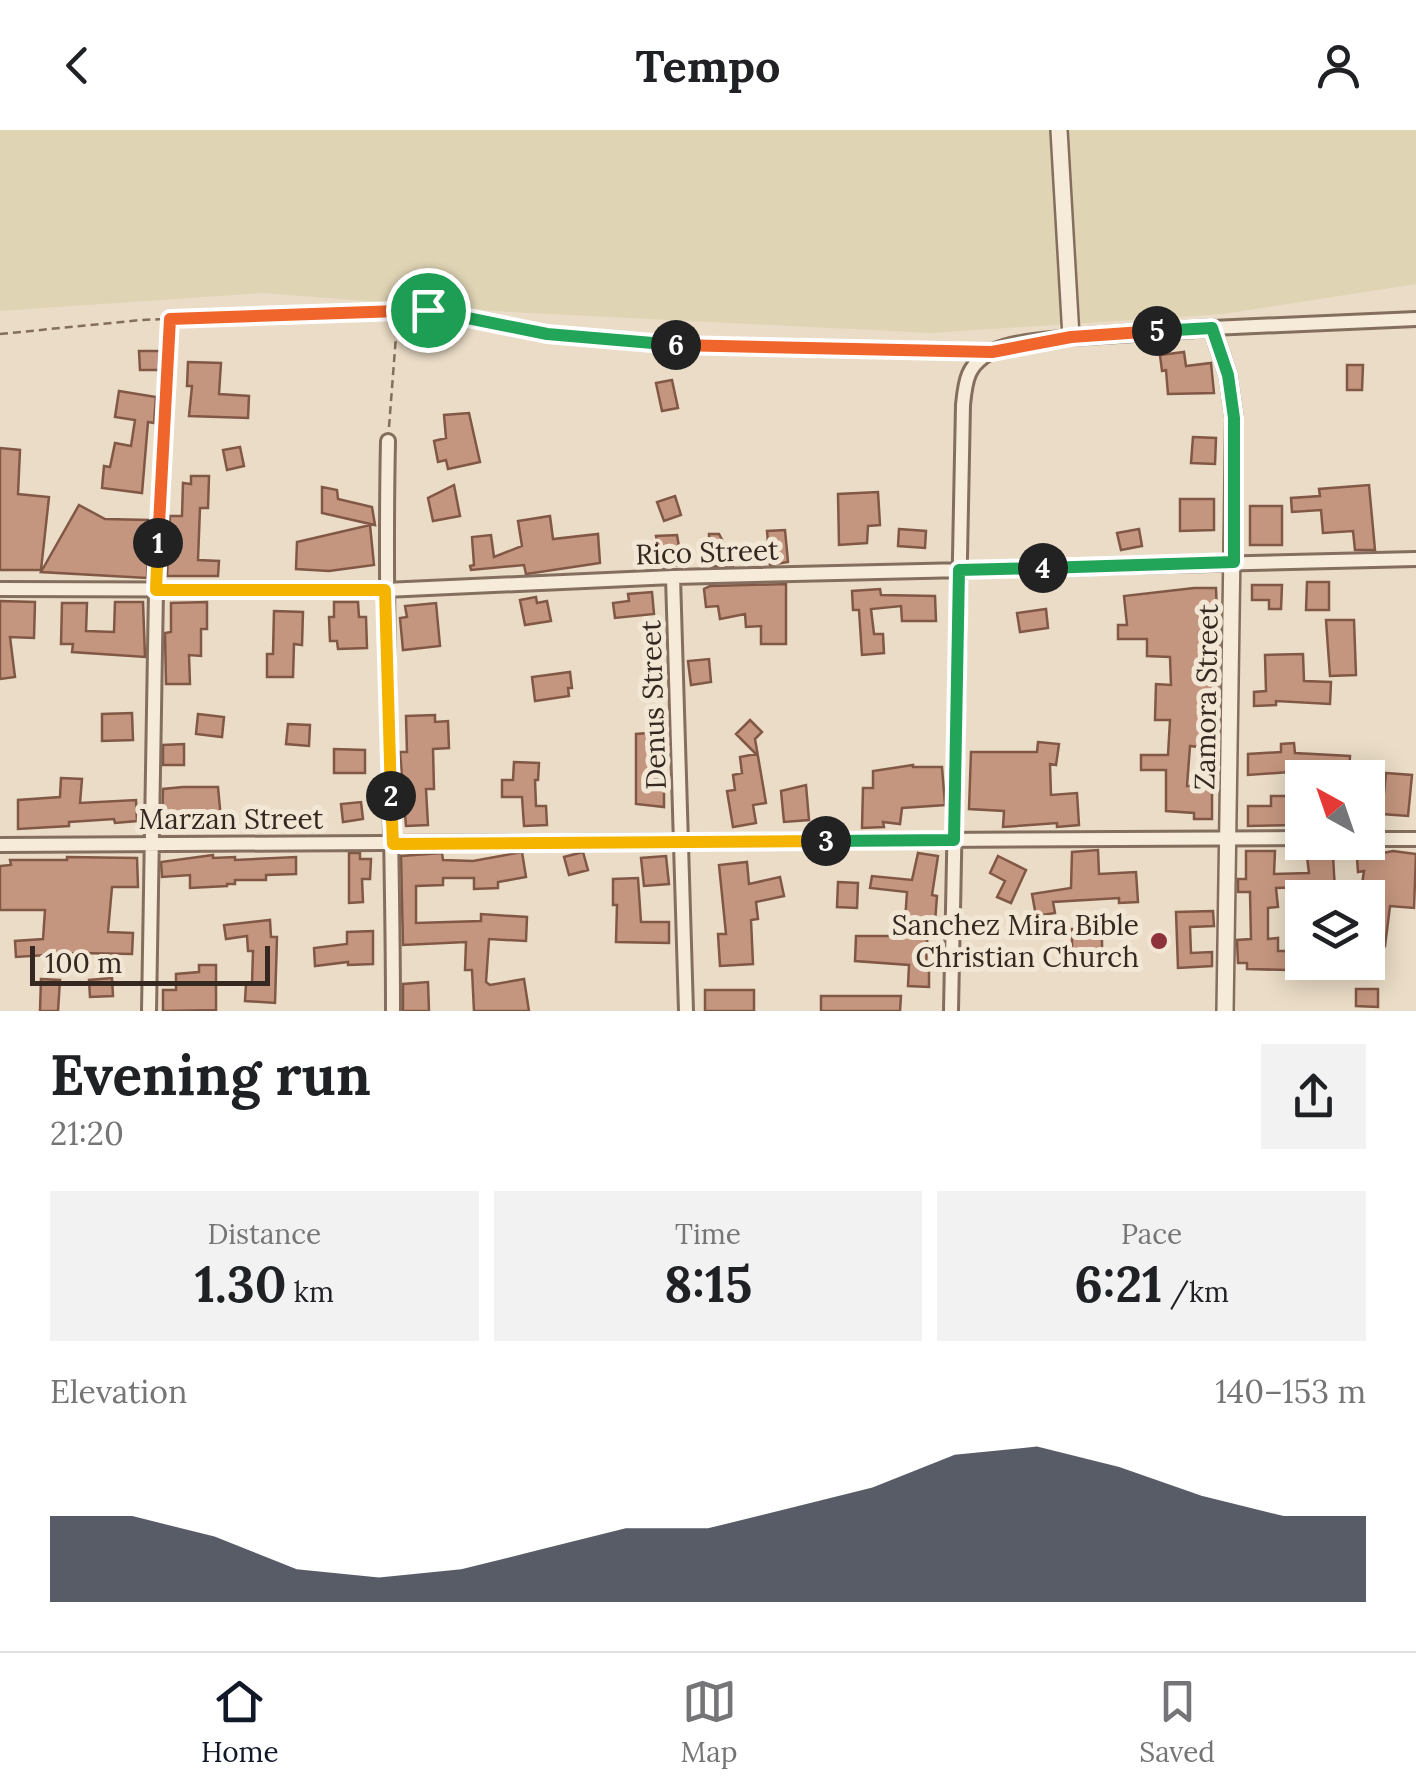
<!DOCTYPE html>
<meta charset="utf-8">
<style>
body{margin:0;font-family:Lora,serif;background:#f2f2f2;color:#202124;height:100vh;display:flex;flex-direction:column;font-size:38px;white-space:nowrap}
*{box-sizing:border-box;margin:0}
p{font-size:32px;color:#757577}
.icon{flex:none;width:55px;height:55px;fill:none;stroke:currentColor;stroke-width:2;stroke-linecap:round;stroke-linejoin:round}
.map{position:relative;height:881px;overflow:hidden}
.details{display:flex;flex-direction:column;background:#fff;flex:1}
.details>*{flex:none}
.needle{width:65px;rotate:320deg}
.tools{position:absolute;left:1285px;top:630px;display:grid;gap:20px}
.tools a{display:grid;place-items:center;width:100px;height:100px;border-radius:0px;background:#fff;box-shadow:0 5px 25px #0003;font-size:50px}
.scale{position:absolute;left:30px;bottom:25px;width:240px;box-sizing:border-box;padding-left:10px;border:5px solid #352820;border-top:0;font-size:28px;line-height:35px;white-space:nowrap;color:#352820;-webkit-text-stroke:8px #f2e7d5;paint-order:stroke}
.pin{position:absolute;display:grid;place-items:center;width:85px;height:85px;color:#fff;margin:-42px;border:5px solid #fff;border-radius:50%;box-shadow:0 2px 10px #0007}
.km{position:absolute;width:50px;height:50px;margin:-25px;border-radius:50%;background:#222;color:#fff;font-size:28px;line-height:50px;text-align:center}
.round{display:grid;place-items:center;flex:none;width:105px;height:105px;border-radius:0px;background:#f2f2f2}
.summary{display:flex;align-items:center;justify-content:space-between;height:170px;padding:0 50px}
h1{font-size:55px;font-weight:700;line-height:75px}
.metrics{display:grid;grid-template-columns:repeat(3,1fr);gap:15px;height:170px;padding:10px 50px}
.metrics div{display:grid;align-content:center;border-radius:0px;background:#f2f2f2;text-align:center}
.metrics b{font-size:50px;font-weight:700}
.metrics small{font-size:28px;font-weight:400}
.metrics p{font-size:28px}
.chart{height:280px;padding:20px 50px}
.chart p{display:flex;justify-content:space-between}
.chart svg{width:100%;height:180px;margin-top:10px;fill:#111827;opacity:.7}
header{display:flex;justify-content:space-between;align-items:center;height:130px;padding:0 50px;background:#fff;font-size:45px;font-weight:700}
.tab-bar{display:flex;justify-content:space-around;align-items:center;height:140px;border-top:2px solid #e0e0e0;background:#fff;font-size:28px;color:#757577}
.tab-bar a{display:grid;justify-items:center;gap:5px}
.tab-bar .active{color:#111827}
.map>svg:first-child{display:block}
.farmland{fill:#dfd4b4}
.building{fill:#c5967f;stroke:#815745;stroke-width:2.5}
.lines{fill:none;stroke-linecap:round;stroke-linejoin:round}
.minor-casing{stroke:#846e5d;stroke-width:18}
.tertiary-casing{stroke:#846e5d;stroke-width:20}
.path{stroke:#846e5d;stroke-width:2.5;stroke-dasharray:8 5;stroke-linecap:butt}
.minor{stroke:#f6ead8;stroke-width:12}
.tertiary{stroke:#f6ead8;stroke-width:15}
.split-1-casing{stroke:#fff;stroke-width:20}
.split-2-casing{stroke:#fff;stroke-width:20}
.split-3-casing{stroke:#fff;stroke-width:20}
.split-4-casing{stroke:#fff;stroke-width:20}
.split-5-casing{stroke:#fff;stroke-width:20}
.split-6-casing{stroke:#fff;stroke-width:20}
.split-7-casing{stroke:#fff;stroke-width:20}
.split-1{stroke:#f0652b;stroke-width:12}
.split-2{stroke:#f5b400;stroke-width:12}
.split-3{stroke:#f5b400;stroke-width:12}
.split-4{stroke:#22a559;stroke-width:12}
.split-5{stroke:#22a559;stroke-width:12}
.split-6{stroke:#f0652b;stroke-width:12}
.split-7{stroke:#22a559;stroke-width:12}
.poi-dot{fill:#8e323b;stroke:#f2e7d5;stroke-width:4}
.labels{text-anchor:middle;stroke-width:10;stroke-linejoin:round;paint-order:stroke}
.street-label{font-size:28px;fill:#352820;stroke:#f2e7d5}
.poi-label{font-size:28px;fill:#352820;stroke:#f2e7d5;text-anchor:end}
</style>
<header><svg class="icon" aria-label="back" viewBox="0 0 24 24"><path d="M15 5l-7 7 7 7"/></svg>Tempo<svg class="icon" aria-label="person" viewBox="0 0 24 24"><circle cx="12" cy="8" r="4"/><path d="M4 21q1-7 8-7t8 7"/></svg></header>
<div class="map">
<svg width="1416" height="881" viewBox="0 0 1416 881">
<rect width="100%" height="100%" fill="#eadcc6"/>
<!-- farmland -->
<path class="farmland" d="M 0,0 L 1416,0 L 1416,154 L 1223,184 L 931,203 L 510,182 L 262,163 L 0,181 Z"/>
<!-- building -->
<path class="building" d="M 139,221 L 160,221 L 161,240 L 140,240 Z
M 1184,222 L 1186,236 L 1211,233 L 1214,263 L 1168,264 L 1166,240 L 1162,241 L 1160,225 Z
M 188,232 L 221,233 L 219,264 L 249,266 L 248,288 L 189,286 L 192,256 L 187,256 Z
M 1347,235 L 1363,235 L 1362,260 L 1347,260 Z
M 672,250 L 678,278 L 662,281 L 656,253 Z
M 119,261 L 156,267 L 154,293 L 148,292 L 142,363 L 102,358 L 104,336 L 110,337 L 115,313 L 131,316 L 135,290 L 115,287 Z
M 469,283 L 480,332 L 448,339 L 446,330 L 438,332 L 434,311 L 446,308 L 444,285 Z
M 1193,307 L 1216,308 L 1215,334 L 1191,333 Z
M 240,317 L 244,336 L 227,340 L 223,320 Z
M 0,318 L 20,320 L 18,364 L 49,367 L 41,440 L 0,440 Z
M 191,346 L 209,346 L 208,378 L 200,378 L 198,430 L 219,431 L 218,446 L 167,446 L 170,386 L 182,386 L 183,353 L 191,354 Z
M 454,355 L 460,386 L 433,391 L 428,368 Z
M 1369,355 L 1375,420 L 1355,420 L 1353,401 L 1323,403 L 1321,380 L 1292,382 L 1291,368 L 1320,366 L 1319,359 Z
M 322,357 L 337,360 L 338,369 L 372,377 L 375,395 L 322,383 Z
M 878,362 L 880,395 L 868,396 L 867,413 L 839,415 L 838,364 Z
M 675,366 L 681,385 L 664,391 L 657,372 Z
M 1180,369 L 1214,369 L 1214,400 L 1180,401 Z
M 79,375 L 105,389 L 149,390 L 147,448 L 41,442 Z
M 1250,376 L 1282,376 L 1282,415 L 1250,415 Z
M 550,386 L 553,409 L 598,404 L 600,433 L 533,443 L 526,444 L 524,435 L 471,440 L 470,436 L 474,435 L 472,407 L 491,405 L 494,427 L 522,416 L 518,391 Z
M 370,395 L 374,435 L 329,441 L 296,439 L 297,412 Z
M 899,399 L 926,401 L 925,418 L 898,416 Z
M 1139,399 L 1142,416 L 1121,420 L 1117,403 Z
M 785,400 L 788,432 L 770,435 L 767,401 Z
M 709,404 L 719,404 L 727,419 L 733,419 L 733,436 L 710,436 Z
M 677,405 L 682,434 L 662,438 L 656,406 Z
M 1307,452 L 1329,452 L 1329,480 L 1306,480 Z
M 786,454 L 786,514 L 761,514 L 761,496 L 746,497 L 745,484 L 720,489 L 718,476 L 706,477 L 704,459 L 710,456 Z
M 1252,455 L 1282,455 L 1281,479 L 1269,479 L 1269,470 L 1252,470 Z
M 1194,458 L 1216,458 L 1217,485 L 1220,485 L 1218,577 L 1202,577 L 1199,617 L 1190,616 L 1187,656 L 1212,656 L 1212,689 L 1194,689 L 1194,683 L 1166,681 L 1166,640 L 1141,640 L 1141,625 L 1168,625 L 1170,590 L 1155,590 L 1156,554 L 1171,555 L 1170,527 L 1147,526 L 1147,509 L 1118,509 L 1118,495 L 1127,495 L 1124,466 Z
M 880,459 L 881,465 L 935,466 L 936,491 L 902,491 L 901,476 L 871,479 L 874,504 L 883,504 L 884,523 L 862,525 L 859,480 L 853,480 L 852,461 Z
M 652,462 L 654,484 L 615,488 L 613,473 L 629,471 L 628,464 Z
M 536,467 L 537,473 L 547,471 L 551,491 L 525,495 L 520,470 Z
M 0,471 L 35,472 L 34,508 L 10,507 L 15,547 L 0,549 Z
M 115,472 L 143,472 L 145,527 L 72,522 L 73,514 L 61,514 L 62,473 L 87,473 L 86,501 L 114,502 Z
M 207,472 L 207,499 L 201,499 L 201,526 L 189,525 L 190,554 L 166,554 L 165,503 L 171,502 L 171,473 Z
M 334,472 L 358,472 L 359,487 L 366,487 L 367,518 L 338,519 L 337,511 L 330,511 L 329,487 L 334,487 Z
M 436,473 L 440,516 L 403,520 L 400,488 L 407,487 L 405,476 Z
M 1046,479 L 1048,498 L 1020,502 L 1017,483 Z
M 274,481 L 303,482 L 302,515 L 294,514 L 293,547 L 267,547 L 267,524 L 273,524 Z
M 1326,490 L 1354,490 L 1356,545 L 1330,546 Z
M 1303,524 L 1304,551 L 1331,552 L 1330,574 L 1276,571 L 1276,575 L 1254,576 L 1254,562 L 1266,561 L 1265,525 Z
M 709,529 L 711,552 L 691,555 L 688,531 Z
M 570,542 L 572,558 L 568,558 L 569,566 L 535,571 L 532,547 Z
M 132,583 L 133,610 L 102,611 L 102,584 Z
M 198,584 L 224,587 L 222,607 L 196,604 Z
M 435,585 L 435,592 L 448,591 L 449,618 L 433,619 L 434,659 L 426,659 L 428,695 L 406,696 L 400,622 L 407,622 L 406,586 Z
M 750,590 L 762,602 L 755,609 L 766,673 L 753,675 L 756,693 L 733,697 L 727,661 L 735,660 L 733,645 L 742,643 L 740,627 L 756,624 L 736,604 Z
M 288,594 L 310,595 L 309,616 L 286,614 Z
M 660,602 L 659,651 L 664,651 L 664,677 L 636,674 L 636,604 Z
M 1038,612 L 1059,614 L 1056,635 L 1050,634 L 1051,665 L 1077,663 L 1079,695 L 1057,697 L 1057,693 L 1003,697 L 1004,681 L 969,679 L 971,622 L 1037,622 Z
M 1294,613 L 1295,623 L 1350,626 L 1349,643 L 1327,648 L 1303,648 L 1303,641 L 1248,645 L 1248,624 L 1281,622 L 1281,614 Z
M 184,614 L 184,635 L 163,635 L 163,615 Z
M 334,619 L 365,620 L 365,643 L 334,643 Z
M 514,632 L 539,633 L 538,650 L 535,650 L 536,676 L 546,676 L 547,695 L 524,696 L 522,667 L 502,667 L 502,650 L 513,650 Z
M 913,635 L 913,637 L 942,637 L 945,675 L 902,678 L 900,694 L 883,692 L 884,697 L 862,698 L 863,658 L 873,658 L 873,641 Z
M 1386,643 L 1412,645 L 1408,686 L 1382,684 Z
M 61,648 L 82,649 L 80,673 L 136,670 L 137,691 L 115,693 L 114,689 L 69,692 L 69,696 L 18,699 L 18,670 L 60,667 Z
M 806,655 L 809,690 L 784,692 L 781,661 Z
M 183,657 L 218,657 L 222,700 L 162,701 L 163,659 Z
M 1271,666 L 1302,666 L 1302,695 L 1248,696 L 1248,676 L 1271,676 Z
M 361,672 L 363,689 L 343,692 L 341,674 Z
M 1098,720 L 1099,744 L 1136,742 L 1138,772 L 1119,773 L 1119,768 L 1053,772 L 1055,783 L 1036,786 L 1032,764 L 1071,758 L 1072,722 Z
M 1246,721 L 1275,721 L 1274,744 L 1309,743 L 1307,727 L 1333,725 L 1335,761 L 1310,763 L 1310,757 L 1276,758 L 1278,777 L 1268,778 L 1268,809 L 1278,808 L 1278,821 L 1286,821 L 1287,840 L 1247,839 L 1247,833 L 1238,833 L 1237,810 L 1251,809 L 1250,762 L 1238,762 L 1238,749 L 1246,749 Z
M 1393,721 L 1416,724 L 1414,778 L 1390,776 L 1385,816 L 1372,814 L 1374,794 L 1368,793 L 1368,768 L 1360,768 L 1364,741 L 1358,742 L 1357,728 Z
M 522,722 L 526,747 L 498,752 L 498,758 L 474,759 L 474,748 L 443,748 L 443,755 L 416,756 L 416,793 L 481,791 L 481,784 L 527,787 L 526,811 L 489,809 L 486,852 L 490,855 L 524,849 L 529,881 L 474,881 L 472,840 L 465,840 L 466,812 L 403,815 L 401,726 L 442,723 L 443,730 L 473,731 Z
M 583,722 L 588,740 L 569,745 L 564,727 Z
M 349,723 L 360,723 L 360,729 L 371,729 L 370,749 L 362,749 L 363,772 L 349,773 Z
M 918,723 L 938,726 L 932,765 L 937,766 L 935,792 L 928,792 L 926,838 L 929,838 L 929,857 L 908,856 L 909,835 L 855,831 L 856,806 L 904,806 L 907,762 L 870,758 L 872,746 L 912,750 Z
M 213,725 L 213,728 L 235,727 L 235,730 L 296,727 L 296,744 L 266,745 L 266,750 L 235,750 L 235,754 L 227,754 L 227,756 L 190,758 L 190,745 L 162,747 L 161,732 Z
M 666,726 L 669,754 L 644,756 L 641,728 Z
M 998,726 L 1026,740 L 1011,773 L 997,767 L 1005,751 L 990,743 Z
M 67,727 L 137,728 L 138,757 L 112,757 L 108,802 L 133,803 L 132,824 L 78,823 L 16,827 L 15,811 L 43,809 L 45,780 L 0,780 L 0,736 L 11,735 L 10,730 L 67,730 Z
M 747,732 L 749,754 L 780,747 L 784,766 L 756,772 L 758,789 L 751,790 L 753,834 L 720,836 L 718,804 L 726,804 L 719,735 Z
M 638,748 L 641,792 L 669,792 L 669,813 L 616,812 L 617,775 L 613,775 L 613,749 Z
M 838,752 L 858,753 L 857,778 L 837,777 Z
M 1213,781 L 1214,796 L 1190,797 L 1191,823 L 1212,822 L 1212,836 L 1178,838 L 1176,782 Z
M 270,790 L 271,807 L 277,807 L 275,873 L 245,871 L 246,854 L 252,854 L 253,821 L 248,821 L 247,806 L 226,809 L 224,795 Z
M 1072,799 L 1102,799 L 1102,822 L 1093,822 L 1093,832 L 1066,832 L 1066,817 L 1072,818 Z
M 373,801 L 373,834 L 348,835 L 348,832 L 315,836 L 314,818 L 347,814 L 347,802 Z
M 199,835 L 216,835 L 216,880 L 163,881 L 163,860 L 176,860 L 176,844 L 199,842 Z
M 112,848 L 113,866 L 90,867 L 89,850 Z
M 41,849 L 60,850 L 58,881 L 40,881 Z
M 428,852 L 429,881 L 403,881 L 403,854 Z
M 1356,859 L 1378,859 L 1378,877 L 1356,876 Z
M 705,860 L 754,860 L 754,881 L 705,881 Z
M 821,866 L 901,866 L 900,881 L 821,881 Z"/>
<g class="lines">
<defs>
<path id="minor" d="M 1212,198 L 1416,189
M 388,311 C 384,501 393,691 393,881
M 673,447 L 686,881
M 0,459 L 385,460 L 673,447 L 1416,429
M 1368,709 L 1416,709
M 0,715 L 1302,708
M 149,881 L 156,460 L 165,271
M 951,881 L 963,275 C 964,265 965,253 969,244 C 984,210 1040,211 1071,207"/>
<path id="tertiary" d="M 1059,0 L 1071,207 L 1212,198 L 1228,245 L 1234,288 L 1225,881"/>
</defs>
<!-- minor casing -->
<use href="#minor" class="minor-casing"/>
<!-- tertiary casing -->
<use href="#tertiary" class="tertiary-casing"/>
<!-- path -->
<path class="path" d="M 0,204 L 141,190 L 398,179 C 456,180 512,201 570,206 C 702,218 833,219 965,221
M 166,257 L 170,190
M 389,297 L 398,180"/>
<!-- minor -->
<use href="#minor" class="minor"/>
<!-- tertiary -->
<use href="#tertiary" class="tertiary"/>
</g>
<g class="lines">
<defs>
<path id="split-1" d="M 158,413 L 170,189 L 428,180"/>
<path id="split-2" d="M 158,413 L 156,460 L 385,460 L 391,666"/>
<path id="split-3" d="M 391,666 L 393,714 L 826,711"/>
<path id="split-4" d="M 826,711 L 954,710 L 959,440 L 1043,438"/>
<path id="split-5" d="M 1043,438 L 1234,432 L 1234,288 L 1228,245 L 1212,198 L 1157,201"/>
<path id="split-6" d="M 676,215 L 992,222 L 1071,207 L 1157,201"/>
<path id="split-7" d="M 428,180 L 547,204 L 676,215"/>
</defs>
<!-- split-1 casing -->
<use href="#split-1" class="split-1-casing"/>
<!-- split-2 casing -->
<use href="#split-2" class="split-2-casing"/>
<!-- split-3 casing -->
<use href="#split-3" class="split-3-casing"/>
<!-- split-4 casing -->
<use href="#split-4" class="split-4-casing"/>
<!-- split-5 casing -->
<use href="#split-5" class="split-5-casing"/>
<!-- split-6 casing -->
<use href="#split-6" class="split-6-casing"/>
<!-- split-7 casing -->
<use href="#split-7" class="split-7-casing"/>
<!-- split-1 -->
<use href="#split-1" class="split-1"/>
<!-- split-2 -->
<use href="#split-2" class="split-2"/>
<!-- split-3 -->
<use href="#split-3" class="split-3"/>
<!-- split-4 -->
<use href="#split-4" class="split-4"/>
<!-- split-5 -->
<use href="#split-5" class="split-5"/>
<!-- split-6 -->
<use href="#split-6" class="split-6"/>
<!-- split-7 -->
<use href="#split-7" class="split-7"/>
</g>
<!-- markers -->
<circle class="poi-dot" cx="1159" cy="811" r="10"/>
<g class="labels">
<!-- street labels -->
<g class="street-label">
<text transform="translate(707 422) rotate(-2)" y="10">Rico Street</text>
<text transform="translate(1206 567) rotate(-89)" y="10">Zamora Street</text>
<text transform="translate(653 575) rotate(-92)" y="10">Denus Street</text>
<text x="231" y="699">Marzan Street</text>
</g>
<!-- poi labels -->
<g class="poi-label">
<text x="1139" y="805">Sanchez Mira Bible<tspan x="1139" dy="32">Christian Church</tspan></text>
</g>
</g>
</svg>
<div class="tools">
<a><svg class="needle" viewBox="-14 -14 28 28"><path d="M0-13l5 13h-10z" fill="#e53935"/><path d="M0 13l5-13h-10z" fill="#757577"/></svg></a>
<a><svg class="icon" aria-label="layers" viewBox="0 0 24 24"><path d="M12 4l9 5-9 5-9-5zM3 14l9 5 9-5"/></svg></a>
</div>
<div class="scale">100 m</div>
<div class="pin" style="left:428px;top:180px;background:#1e9e55"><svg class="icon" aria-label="arrive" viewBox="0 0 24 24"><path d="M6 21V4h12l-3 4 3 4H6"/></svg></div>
<b class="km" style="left:158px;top:413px">1</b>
<b class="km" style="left:391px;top:666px">2</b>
<b class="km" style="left:826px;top:711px">3</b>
<b class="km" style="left:1043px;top:438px">4</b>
<b class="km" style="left:1157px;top:201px">5</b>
<b class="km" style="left:676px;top:215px">6</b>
</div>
<section class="details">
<div class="summary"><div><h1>Evening run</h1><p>21:20</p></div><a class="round"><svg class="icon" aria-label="share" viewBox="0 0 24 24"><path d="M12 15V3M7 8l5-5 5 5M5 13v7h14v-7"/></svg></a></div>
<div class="metrics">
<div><p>Distance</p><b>1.30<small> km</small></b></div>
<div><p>Time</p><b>8:15</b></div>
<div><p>Pace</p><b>6:21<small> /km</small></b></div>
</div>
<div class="chart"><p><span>Elevation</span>140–153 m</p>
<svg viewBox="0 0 160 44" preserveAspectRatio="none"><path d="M0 44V23L10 23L20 28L30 36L40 38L50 36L60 31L70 26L80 26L90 21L100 16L110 8L120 6L130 11L140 18L150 23L160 23V44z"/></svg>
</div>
</section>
<nav class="tab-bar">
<a class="active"><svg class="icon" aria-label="home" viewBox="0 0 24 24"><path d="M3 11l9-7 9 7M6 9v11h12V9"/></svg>Home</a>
<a><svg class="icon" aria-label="map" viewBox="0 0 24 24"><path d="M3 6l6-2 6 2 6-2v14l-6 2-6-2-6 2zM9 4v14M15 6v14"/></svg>Map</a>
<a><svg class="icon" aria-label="saved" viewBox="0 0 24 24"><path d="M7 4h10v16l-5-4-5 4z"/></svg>Saved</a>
</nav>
